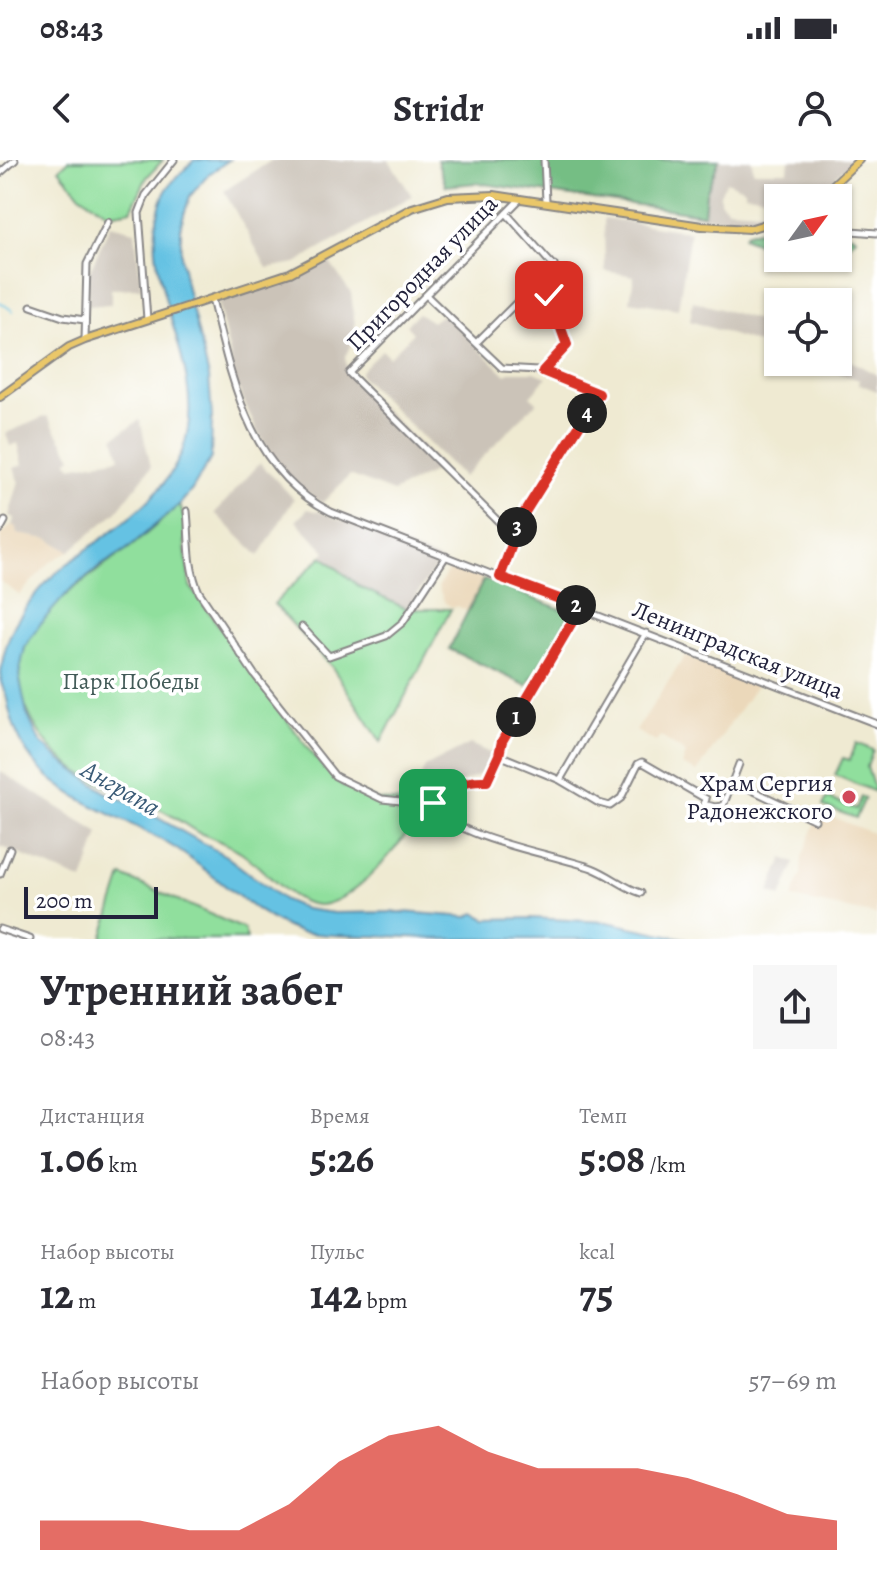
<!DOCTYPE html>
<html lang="ru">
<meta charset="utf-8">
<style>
body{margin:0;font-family:Alegreya,serif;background:#f7f7f7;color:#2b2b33;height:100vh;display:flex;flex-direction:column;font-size:30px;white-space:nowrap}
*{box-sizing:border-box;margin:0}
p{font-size:26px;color:#7c7c81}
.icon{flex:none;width:44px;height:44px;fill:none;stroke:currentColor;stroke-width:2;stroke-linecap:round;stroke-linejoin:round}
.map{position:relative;height:779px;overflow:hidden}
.drawer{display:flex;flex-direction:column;background:#fff;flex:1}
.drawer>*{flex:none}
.needle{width:52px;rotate:57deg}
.controls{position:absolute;left:764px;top:24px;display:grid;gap:16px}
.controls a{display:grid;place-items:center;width:88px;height:88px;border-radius:0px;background:#fff;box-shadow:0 2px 6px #0004;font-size:40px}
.scale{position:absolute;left:24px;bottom:20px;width:134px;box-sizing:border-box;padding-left:8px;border:4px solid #22223b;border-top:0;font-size:22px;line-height:28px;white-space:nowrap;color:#22223b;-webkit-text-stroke:6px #fff;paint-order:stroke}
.pin{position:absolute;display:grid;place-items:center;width:68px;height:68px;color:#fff;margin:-34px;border-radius:16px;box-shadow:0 4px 12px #0006}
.km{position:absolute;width:40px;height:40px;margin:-20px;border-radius:50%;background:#222;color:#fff;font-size:22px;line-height:40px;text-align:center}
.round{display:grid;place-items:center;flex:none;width:84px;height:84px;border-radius:0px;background:#f7f7f7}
.overview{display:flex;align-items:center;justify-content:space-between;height:136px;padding:0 40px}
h1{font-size:44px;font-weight:600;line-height:60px}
.metrics{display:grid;grid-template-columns:repeat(3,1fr);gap:12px;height:136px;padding:8px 40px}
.metrics div{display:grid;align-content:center}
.metrics b{font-size:40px;font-weight:600}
.metrics small{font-size:22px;font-weight:400}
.metrics p{font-size:22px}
.chart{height:224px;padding:16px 40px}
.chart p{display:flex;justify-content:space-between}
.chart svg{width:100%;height:144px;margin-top:8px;fill:#d93025;opacity:.7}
.status{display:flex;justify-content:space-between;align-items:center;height:56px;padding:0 40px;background:#fff;direction:ltr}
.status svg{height:22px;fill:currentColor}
header{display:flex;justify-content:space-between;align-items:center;height:104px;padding:0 40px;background:#fff;font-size:36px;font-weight:600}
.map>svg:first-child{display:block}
.built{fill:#ebd8ba}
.industrial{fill:#cbc3b8}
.green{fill:#90df9d;stroke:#59806c;stroke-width:2}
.forest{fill:#74be84;stroke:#4b7060;stroke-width:2}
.water{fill:#65c2e3;stroke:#44728f;stroke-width:2}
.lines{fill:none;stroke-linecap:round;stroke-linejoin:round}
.stream{stroke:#65c2e3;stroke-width:2}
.minor-casing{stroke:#888686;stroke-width:9}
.major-casing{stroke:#888686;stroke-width:10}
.minor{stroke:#fff;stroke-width:5}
.major{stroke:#eac769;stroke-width:6}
.route-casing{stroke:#fff;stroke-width:16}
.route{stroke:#d93025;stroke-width:10}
.poi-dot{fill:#d1495b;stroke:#fff;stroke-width:3}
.labels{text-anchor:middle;stroke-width:7;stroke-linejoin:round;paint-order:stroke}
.street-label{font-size:24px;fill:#22223b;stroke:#fff}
.park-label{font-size:24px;fill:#435b58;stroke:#fff}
.poi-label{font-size:24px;fill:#22223b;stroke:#fff;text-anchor:end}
.water-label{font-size:26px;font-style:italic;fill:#395a76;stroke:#fff}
</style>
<div class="status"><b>08:43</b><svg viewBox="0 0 49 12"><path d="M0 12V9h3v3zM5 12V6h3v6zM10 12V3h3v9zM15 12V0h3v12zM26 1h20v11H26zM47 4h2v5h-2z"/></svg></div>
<header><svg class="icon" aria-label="back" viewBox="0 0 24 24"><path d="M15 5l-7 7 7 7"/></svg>Stridr<svg class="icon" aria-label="person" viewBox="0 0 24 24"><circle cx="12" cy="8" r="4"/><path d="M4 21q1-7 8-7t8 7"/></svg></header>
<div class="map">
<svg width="877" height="779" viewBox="0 0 877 779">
<rect width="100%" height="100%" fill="#fff"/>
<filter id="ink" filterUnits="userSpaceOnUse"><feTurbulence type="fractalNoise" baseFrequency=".0125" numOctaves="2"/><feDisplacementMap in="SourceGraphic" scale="16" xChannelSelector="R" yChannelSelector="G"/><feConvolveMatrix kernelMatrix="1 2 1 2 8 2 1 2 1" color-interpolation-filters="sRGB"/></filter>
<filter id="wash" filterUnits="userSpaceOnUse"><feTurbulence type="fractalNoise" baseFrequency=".006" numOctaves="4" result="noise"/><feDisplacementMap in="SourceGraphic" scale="32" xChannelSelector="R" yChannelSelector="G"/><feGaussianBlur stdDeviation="1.8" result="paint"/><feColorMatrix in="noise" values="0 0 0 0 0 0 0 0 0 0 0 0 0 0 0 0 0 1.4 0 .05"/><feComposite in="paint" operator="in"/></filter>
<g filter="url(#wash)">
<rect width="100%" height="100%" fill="#efead2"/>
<!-- built -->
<path class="built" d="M 12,365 L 16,366 L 17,374 L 48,379 L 70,391 L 51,401 L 19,435 L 0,421 L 0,376 Z
M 451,406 L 483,418 L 469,452 L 457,446 L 453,448 L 445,443 L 438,427 Z
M 685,496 L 758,523 L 697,612 L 682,605 L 686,593 L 660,576 L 656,582 L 636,571 Z
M 820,652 L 877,675 L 877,755 L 792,738 L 801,714 L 802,697 Z"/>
<!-- industrial -->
<path class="industrial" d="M 272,0 L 389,0 L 412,36 L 296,103 L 267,108 L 224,31 Z
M 549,0 L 752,0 L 753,11 L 788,11 L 789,0 L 853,0 L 814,38 L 804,38 L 804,24 L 795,24 L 794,38 L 780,38 L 745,34 L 745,29 L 726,21 L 720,34 L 720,41 L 728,49 L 761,51 L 762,61 L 745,62 L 685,54 L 688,43 Z
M 604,58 L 690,72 L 678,149 L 630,141 L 634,116 L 605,111 Z
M 110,65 L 135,71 L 141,128 L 111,129 L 111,144 L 88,146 L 89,113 Z
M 328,100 L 351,133 L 356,173 L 345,197 L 347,213 L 443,307 L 393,332 L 350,315 L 322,343 L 288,319 L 257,271 L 237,225 L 218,143 Z
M 693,141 L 778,166 L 778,190 L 690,161 Z
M 418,153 L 432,162 L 443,154 L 506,215 L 510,212 L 534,212 L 547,217 L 530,236 L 537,242 L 463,317 L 361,217 L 360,212 L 382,190 L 389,197 L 413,173 L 406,165 Z
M 838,194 L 877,215 L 877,231 L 859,224 L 859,220 L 808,202 L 838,202 Z
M 47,256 L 72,297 L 67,301 L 71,307 L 120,298 L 114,277 L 140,260 L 151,307 L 117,351 L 70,391 L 48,379 L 17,374 L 16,367 L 12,365 L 15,358 L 9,356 L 19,321 L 14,308 L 23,305 L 18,283 L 10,286 L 6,273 Z
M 260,303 L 294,339 L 259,396 L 215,353 Z
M 308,349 L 323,353 L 440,400 L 407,449 L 360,427 L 322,396 L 326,391 L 296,361 Z
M 470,584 L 494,595 L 496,598 L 490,609 L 473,618 L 424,634 L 417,625 L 425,607 Z
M 0,611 L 99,673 L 83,721 L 0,686 Z
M 783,698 L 795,703 L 781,737 L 769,732 Z"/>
<!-- green -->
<path class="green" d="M 69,0 L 163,0 L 147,17 L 131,50 L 109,54 L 80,35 L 59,9 Z
M 180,344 L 185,362 L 185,386 L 190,426 L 315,598 L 343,626 L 377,640 L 402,642 L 432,638 C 410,671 366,734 326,744 C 296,752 264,708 241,692 C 228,684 212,678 197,672 C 185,665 174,656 161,650 C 130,636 95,625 68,604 C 41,583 14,539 20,505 C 31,449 88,419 129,388 C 147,374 163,359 180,344 Z
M 322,396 L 360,427 L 407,449 L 451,449 L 381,582 L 332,507 L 274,444 Z
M 856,583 L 873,590 L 867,607 L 875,632 L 835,615 L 843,598 L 850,600 Z
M 861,637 L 865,638 L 856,658 L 823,646 L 827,638 L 856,649 Z
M 122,716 L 244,769 L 247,779 L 102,779 Z"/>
<!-- forest -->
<path class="forest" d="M 437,0 L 719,0 L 706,33 L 704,54 L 476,23 L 446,26 Z
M 778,68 L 778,87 L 759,84 L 743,77 L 746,73 Z
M 838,74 L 852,75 L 856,78 L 838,97 Z
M 484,419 L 571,453 L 527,526 L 449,489 Z"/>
<!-- water -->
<path class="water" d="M 194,0 L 229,0 L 209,14 L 190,36 L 181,64 L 181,95 L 185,120 L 209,217 L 212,257 L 211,298 L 192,330 L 180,344 L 126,390 L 102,405 L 70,430 L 41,463 L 25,487 L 19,515 L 27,554 L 40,582 L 61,601 L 107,633 L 131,643 L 226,696 L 284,740 L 305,749 L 334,753 L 403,752 L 468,757 L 475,753 L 486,759 L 531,758 L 607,762 L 687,779 L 433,779 C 390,773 343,779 300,772 C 256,758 214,713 175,688 C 104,643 24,637 7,539 C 6,532 2,528 1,522 C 0,502 8,475 18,459 C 30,441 45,422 61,409 C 107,372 175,337 187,274 C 203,196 133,113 163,37 C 169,22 184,11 194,0 Z"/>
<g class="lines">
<!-- stream -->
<path class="stream" d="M 0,142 L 13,151"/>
</g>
</g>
<g filter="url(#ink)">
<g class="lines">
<defs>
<path id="minor" d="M 544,0 L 546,41
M 0,13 L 15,0
M 506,53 L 556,109 L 556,115 L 545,127
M 838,70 L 877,73
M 539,120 L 549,135 L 567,185 L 543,211
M 426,135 L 502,208 L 538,210 L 599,234 L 523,355 L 500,417
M 212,139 C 232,220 249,311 331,352 L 877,564
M 31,146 L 63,157 L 85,160
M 147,159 L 139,53 L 146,35 L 174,0
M 85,180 L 87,104 L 108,62
M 476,183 L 554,105
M 187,351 C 190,380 187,405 199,432 L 254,514 L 335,616 L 382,639 L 401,641 L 436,637
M 0,370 L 5,361
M 513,376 L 349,213 L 520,39
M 581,447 L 502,581 L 499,595 L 487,621 C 468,620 438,626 432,647 C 462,680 549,693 592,708 C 610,715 623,727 641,733
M 302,467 L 329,496 L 386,476 L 403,462 L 446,396
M 499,595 L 560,620 L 599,643 L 610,646 L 621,638 L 638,604 L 642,602 L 706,639 L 704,644 L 715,647 L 723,646 L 739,604
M 560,620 L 646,473
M 733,621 L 815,660
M 0,714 L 10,689
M 0,769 L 30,779"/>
<path id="major" d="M 819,38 L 859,0
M 0,237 L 69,187 L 85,180 L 290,113 L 412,48 L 448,37 L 494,35 L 702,66 L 749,69 L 778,60"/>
</defs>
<!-- minor casing -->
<use href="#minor" class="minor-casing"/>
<!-- major casing -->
<use href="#major" class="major-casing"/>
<!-- minor -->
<use href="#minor" class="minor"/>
<!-- major -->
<use href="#major" class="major"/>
</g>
</g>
<g class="lines" filter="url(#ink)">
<defs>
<path id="route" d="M 433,643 C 444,626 468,620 487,621 L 499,595 L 502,581 L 581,447 L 500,417 L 523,355 L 599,234 L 543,211 L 567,185 L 549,135"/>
</defs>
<!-- route casing -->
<use href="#route" class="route-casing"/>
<!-- route -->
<use href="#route" class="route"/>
</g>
<!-- markers -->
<circle class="poi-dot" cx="849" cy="637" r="8"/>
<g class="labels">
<!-- street labels -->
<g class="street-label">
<text transform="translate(422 113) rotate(-46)" y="8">Пригородная улица</text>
<text transform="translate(738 490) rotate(22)" y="8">Ленинградская улица</text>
</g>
<!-- park labels -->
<g class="park-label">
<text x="131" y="529">Парк Победы</text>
</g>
<!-- poi labels -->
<g class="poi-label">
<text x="833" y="631">Храм Сергия<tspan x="833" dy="28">Радонежского</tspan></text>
</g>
<!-- water labels -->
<g class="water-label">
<text transform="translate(121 628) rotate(30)" y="9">Анграпа</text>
</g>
</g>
</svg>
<div class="controls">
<a><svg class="needle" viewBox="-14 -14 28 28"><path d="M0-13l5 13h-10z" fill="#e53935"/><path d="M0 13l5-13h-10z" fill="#7c7c81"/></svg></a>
<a><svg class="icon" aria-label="locate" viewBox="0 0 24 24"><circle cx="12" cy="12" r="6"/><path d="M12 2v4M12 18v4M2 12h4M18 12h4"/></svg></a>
</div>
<div class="scale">200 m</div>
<div class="pin" style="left:433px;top:643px;background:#1e9e55"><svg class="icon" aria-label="arrive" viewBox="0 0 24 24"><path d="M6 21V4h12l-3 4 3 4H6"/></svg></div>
<div class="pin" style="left:549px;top:135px;background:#d93025"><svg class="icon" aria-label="check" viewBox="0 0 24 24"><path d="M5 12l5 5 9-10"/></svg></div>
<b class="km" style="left:516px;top:557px">1</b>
<b class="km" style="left:576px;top:445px">2</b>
<b class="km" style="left:517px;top:367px">3</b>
<b class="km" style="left:587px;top:253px">4</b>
</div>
<section class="drawer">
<div class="overview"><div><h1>Утренний забег</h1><p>08:43</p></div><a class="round"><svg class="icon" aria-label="share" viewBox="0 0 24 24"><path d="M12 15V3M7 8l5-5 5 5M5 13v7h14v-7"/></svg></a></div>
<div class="metrics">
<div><p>Дистанция</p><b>1.06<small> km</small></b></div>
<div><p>Время</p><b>5:26</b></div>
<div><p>Темп</p><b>5:08<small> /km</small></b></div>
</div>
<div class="metrics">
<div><p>Набор высоты</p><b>12<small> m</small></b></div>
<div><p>Пульс</p><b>142<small> bpm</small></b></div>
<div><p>kcal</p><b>75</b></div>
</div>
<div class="chart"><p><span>Набор высоты</span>57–69 m</p>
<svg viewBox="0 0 160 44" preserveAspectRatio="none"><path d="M0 44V35L10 35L20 35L30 38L40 38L50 30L60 17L70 9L80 6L90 14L100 19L110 19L120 19L130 22L140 27L150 33L160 35V44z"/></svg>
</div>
</section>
